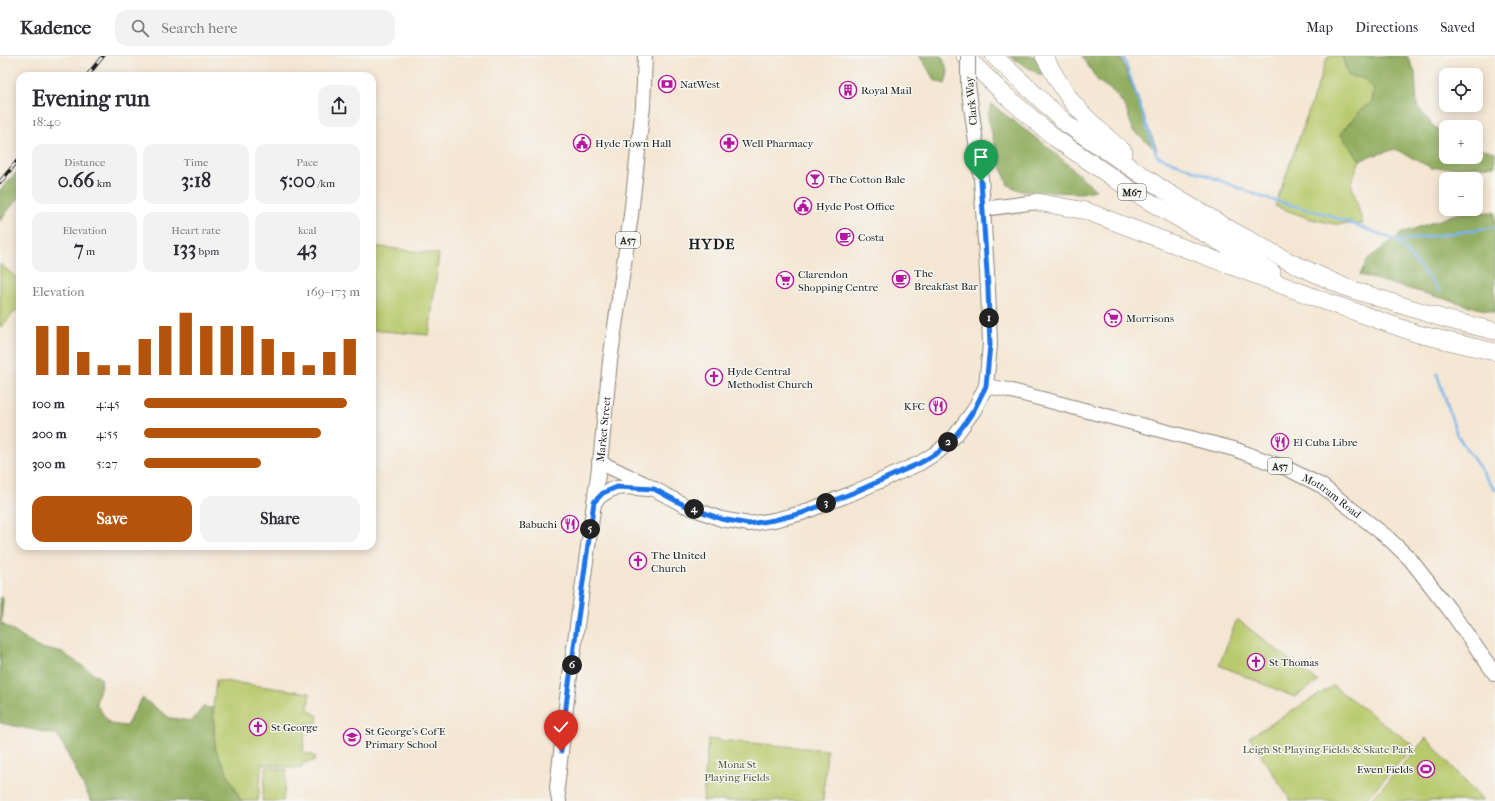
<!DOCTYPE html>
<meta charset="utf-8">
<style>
body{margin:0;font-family:"IM FELL French Canon",serif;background:#f2f2f3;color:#2b2b33;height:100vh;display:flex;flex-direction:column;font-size:15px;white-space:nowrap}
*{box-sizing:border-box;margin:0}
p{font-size:13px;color:#7c7c81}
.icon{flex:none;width:22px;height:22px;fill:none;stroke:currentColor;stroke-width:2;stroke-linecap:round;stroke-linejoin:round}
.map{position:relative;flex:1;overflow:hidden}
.drawer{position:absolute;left:16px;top:16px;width:360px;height:478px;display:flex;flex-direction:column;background:#fff;border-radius:12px;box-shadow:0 2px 10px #0003}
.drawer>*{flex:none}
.buttons{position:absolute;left:1439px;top:12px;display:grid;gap:8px}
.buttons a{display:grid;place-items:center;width:44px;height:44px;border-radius:8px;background:#fff;box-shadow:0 2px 10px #0003;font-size:20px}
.pin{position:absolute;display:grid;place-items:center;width:34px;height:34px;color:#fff;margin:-41px -17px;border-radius:50% 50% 50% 0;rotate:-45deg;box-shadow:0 0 4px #0007}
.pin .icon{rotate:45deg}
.km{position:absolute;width:20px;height:20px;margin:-10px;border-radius:50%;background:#222;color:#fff;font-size:11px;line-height:20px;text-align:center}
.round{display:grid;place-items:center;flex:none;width:42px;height:42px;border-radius:12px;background:#f2f2f3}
.summary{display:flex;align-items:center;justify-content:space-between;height:68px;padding:0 16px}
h1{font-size:22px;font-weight:800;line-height:30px}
.stats{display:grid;grid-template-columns:repeat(3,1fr);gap:6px;height:68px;padding:4px 16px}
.stats div{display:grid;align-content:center;border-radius:10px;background:#f2f2f3;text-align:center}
.stats b{font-size:20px;font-weight:800}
.stats small{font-size:11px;font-weight:400}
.stats p{font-size:11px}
.chart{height:112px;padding:8px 16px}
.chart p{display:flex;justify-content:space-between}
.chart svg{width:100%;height:72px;margin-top:4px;stroke:#b45309;stroke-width:6}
.primary-button{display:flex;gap:8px;margin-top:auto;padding:8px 16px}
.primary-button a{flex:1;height:46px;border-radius:12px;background:#b45309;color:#fff;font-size:16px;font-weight:800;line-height:46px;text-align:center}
.primary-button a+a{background:#f2f2f3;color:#2b2b33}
ul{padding:0 16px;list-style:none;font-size:13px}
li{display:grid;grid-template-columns:64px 48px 1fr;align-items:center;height:30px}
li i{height:10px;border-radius:5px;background:#b45309}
header{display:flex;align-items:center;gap:24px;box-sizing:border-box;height:56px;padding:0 20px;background:#fff;border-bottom:1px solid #e1e1e2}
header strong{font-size:19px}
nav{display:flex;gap:22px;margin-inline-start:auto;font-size:14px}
.search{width:280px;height:36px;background:#f2f2f3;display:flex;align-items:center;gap:10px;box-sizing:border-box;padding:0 14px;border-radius:12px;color:#7c7c81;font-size:15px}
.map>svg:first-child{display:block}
.green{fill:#b9ca6e;stroke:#6a7345}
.forest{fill:#92ae61;stroke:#57653e}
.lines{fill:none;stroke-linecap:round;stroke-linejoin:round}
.stream{stroke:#79b4ea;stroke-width:2.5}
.primary-casing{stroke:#888177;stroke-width:16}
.highway-casing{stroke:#888177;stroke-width:18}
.primary{stroke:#fff;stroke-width:14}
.highway{stroke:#fff;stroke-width:17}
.rail-casing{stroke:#1c1c1c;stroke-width:4}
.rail{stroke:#f6f6f2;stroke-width:2.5;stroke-dasharray:8;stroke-linecap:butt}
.primary-bridge-casing{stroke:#888177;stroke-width:16;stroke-linecap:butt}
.primary-bridge{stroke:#fff;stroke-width:14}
.route-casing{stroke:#fff;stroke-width:8}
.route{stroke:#1a73e8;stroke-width:5}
.labels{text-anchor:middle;stroke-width:3;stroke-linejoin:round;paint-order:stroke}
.shield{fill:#f6f6f2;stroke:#5d5d5c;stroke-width:1}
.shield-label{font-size:10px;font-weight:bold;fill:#1c1c1c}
.poi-label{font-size:11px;fill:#1c1c1c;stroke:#f6f6f2;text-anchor:start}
.street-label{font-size:11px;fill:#1c1c1c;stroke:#f6f6f2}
.park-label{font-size:11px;fill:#535939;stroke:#f6f6f2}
.district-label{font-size:15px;font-weight:bold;letter-spacing:1px;fill:#1c1c1c;stroke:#f6f6f2}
</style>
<header>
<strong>Kadence</strong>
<div class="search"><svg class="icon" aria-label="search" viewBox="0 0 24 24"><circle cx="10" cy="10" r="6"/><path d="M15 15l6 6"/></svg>Search here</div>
<nav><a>Map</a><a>Directions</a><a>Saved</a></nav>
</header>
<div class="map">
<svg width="1495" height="745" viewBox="0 0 1495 745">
<rect width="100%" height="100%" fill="#f6f6f2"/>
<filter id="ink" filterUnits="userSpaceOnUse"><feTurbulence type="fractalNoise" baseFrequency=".025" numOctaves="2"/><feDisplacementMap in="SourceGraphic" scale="8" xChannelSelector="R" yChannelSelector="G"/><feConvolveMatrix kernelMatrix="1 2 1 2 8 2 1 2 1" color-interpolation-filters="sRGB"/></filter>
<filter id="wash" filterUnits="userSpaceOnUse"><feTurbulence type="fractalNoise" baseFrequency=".012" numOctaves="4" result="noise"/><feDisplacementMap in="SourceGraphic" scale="16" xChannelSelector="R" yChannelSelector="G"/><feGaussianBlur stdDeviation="0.9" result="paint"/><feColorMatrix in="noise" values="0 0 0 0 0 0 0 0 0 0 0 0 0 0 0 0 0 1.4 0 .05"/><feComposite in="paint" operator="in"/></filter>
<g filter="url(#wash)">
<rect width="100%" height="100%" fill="#f4e6d2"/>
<!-- green -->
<path class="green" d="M 1328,0 L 1342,0 L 1374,33 L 1372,46 L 1361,54 L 1340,78 L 1360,104 L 1351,127 L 1363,168 L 1334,168 L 1311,163 L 1275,150 Z
M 372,190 L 439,198 L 429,279 L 372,274 Z
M 0,208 L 20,225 L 20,250 L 0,272 Z
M 1237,563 L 1318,626 L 1294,641 L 1219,609 Z
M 216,624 L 310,637 L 308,654 L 318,660 L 317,667 L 306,667 L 303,696 L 315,700 L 314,705 L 302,707 L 302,713 L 262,708 L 258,745 L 241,745 L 215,692 L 213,652 Z
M 1333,630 L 1414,690 L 1364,745 L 1291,745 L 1249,681 Z
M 1426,682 L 1483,745 L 1370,745 Z
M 708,683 L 827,694 L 823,745 L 703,745 Z
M 266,711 L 287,714 L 283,745 L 262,745 Z"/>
<!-- forest -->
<path class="forest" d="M 919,0 L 942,0 L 948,16 L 945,28 L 934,24 L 925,8 Z
M 1009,0 L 1035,0 L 1044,16 L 1042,20 Z
M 1082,0 L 1120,0 L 1157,94 L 1133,75 L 1126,52 L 1114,36 L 1098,25 Z
M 1342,0 L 1407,0 L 1415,16 L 1417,50 L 1432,69 L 1446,79 L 1446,101 L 1476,101 L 1476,91 L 1495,96 L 1495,110 L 1432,112 L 1395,93 L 1360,104 L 1340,78 L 1361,54 L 1372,46 L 1374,33 L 1362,22 L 1348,20 Z
M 991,48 L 1049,92 L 1096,134 L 1081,137 L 1021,135 L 1008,129 L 998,102 L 988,61 Z
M 20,113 L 20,142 L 14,147 L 0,165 L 0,134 Z
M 1495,156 L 1495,257 L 1360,219 L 1368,203 L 1402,177 L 1459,157 Z
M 0,541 L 3,543 L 1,567 L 37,591 L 63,597 L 102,623 L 96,648 L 110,668 L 126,670 L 142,642 L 170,662 L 192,665 L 203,651 L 213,652 L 215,692 L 241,745 L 91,745 L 58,679 L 0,667 Z"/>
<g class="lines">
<!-- stream -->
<path class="stream" d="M 1123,0 L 1157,100 L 1265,142 L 1329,159 L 1398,185 L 1495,171
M 1398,185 L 1421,213 L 1440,235
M 1437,318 L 1457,379 L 1495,434"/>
</g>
</g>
<g filter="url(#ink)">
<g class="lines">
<defs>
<g id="primary">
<path d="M 983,153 L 1037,146"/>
<path id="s1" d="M 986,330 L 1008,334 L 1179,379 L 1234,393 L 1288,413 L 1322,430 L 1387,481 L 1410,503 L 1449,553 L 1495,618"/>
<path d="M 599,406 L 643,427 L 684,449 L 721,463 L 749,468 L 774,464 L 802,457 L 855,436 L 920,407 L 939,395 L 955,380 L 974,354 L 986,330 L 990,289 L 988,232 L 981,122 L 968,29"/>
<path d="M 594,446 C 613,427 623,431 648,433"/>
<path id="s2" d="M 559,745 L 557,732 L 567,642 L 601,397 L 610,305 L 631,159 L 643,50 L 645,0"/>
</g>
<path id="highway" d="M 965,0 L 1005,39 L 1055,82 L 1138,139 L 1272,216
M 994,0 L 1068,69 L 1167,136 L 1231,174 L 1288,205 L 1347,232 L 1445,263 L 1495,275
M 1044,0 C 1053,16 1062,33 1074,48 C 1089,66 1107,81 1124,96
M 1037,146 L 1086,155 L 1319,243 L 1418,278 L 1495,296"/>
</defs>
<!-- primary casing -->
<use href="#primary" class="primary-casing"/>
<!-- highway casing -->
<use href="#highway" class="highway-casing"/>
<!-- primary -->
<use href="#primary" class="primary"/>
<!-- highway -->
<use href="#highway" class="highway"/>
<defs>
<path id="rail" d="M 87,20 L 103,0
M 0,126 L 20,102"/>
</defs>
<!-- rail casing -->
<use href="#rail" class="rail-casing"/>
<!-- rail -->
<use href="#rail" class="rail"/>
<defs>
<path id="primary-bridge" d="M 968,0 L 968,29"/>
</defs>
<!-- primary-bridge casing -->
<use href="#primary-bridge" class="primary-bridge-casing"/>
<!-- primary-bridge -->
<use href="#primary-bridge" class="primary-bridge"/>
</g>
</g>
<g class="lines" filter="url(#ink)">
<defs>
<path id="route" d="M 561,695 L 567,642 L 594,446 L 603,437 L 617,431 L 654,433 L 684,449 L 721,463 L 749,468 L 774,464 L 802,457 L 855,436 L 920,407 L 939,396 L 955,380 L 963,370 L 974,354 L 986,330 L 990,289 L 988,232 L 981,125"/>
</defs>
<!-- route casing -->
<use href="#route" class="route-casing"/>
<!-- route -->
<use href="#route" class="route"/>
</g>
<!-- icons -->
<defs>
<symbol id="bank-ring" viewBox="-11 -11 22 22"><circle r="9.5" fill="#f6f6f2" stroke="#b5179e" stroke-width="1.5"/><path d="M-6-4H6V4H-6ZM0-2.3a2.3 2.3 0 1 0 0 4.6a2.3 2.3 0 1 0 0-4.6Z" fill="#b5179e"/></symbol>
<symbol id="building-ring" viewBox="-11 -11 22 22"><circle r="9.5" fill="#f6f6f2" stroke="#b5179e" stroke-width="1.5"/><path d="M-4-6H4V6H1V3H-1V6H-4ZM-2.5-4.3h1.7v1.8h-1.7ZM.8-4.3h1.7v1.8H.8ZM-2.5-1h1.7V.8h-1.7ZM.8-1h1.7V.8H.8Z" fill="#b5179e"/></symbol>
<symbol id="civic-ring" viewBox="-11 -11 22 22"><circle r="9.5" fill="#f6f6f2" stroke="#b5179e" stroke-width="1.5"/><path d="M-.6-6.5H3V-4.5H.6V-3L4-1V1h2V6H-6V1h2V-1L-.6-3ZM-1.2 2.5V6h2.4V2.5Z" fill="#b5179e"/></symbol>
<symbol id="pharmacy-ring" viewBox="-11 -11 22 22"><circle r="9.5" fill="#f6f6f2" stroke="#b5179e" stroke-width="1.5"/><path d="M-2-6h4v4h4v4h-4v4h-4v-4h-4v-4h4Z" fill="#b5179e"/></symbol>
<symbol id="bar-ring" viewBox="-11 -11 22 22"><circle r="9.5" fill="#f6f6f2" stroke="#b5179e" stroke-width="1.5"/><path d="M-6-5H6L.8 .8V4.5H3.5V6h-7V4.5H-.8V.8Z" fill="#b5179e"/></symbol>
<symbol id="cafe-ring" viewBox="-11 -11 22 22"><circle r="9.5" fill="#f6f6f2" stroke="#b5179e" stroke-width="1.5"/><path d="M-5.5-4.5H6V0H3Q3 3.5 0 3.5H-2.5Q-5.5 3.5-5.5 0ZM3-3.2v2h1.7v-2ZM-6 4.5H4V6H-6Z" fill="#b5179e"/></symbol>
<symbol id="supermarket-ring" viewBox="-11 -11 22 22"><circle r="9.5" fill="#f6f6f2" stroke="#b5179e" stroke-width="1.5"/><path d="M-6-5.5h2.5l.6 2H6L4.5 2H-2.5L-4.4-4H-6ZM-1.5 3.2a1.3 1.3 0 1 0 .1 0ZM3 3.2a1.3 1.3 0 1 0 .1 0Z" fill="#b5179e"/></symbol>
<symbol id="church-ring" viewBox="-11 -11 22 22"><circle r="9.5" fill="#f6f6f2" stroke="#b5179e" stroke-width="1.5"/><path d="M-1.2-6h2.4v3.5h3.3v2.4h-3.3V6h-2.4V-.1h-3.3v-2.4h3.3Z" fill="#b5179e"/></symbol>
<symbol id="restaurant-ring" viewBox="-11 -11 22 22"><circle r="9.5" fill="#f6f6f2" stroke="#b5179e" stroke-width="1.5"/><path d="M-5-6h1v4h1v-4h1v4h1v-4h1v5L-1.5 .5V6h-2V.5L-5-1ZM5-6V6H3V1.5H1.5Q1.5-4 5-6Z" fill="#b5179e"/></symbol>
<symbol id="school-ring" viewBox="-11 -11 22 22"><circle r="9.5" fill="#f6f6f2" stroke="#b5179e" stroke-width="1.5"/><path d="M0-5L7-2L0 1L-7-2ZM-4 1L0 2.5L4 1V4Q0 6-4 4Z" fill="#b5179e"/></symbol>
<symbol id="stadium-ring" viewBox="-11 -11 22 22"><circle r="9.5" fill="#f6f6f2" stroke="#b5179e" stroke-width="1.5"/><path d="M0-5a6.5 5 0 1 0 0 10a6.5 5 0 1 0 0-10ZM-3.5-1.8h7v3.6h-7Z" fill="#b5179e"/></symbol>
</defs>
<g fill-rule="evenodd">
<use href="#bank-ring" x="657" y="18" width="20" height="20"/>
<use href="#building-ring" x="838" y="24" width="20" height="20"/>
<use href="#civic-ring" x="572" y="77" width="20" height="20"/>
<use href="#pharmacy-ring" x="719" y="77" width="20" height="20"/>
<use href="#bar-ring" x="805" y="113" width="20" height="20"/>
<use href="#civic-ring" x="793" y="140" width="20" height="20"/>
<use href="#cafe-ring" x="835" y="171" width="20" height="20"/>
<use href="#cafe-ring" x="891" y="213" width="20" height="20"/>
<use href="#supermarket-ring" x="775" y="214" width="20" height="20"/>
<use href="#supermarket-ring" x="1103" y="252" width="20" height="20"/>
<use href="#church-ring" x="704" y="311" width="20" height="20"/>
<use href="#restaurant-ring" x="928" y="340" width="20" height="20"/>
<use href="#restaurant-ring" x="1270" y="376" width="20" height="20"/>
<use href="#restaurant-ring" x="560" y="458" width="20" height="20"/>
<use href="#church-ring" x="628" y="495" width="20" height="20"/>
<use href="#church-ring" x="1246" y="596" width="20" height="20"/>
<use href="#church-ring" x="248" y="661" width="20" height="20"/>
<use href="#school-ring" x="342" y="671" width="20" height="20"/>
<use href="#stadium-ring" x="1416" y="703" width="20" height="20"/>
</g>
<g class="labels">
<!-- shield labels -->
<g class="shield">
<rect x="1118" y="128" width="28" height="16" rx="3"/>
<rect x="616" y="176" width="24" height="16" rx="3"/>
<rect x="1268" y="402" width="24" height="16" rx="3"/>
</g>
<g class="shield-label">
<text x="1132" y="140">M67</text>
<text x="628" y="188">A57</text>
<text x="1280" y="414">A57</text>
</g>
<!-- poi labels -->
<g class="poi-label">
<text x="680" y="32">NatWest</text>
<text x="861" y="38">Royal Mail</text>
<text x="595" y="91">Hyde Town Hall</text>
<text x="742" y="91">Well Pharmacy</text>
<text x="828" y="127">The Cotton Bale</text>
<text x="816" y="154">Hyde Post Office</text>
<text x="858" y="185">Costa</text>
<text x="914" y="221">The<tspan x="914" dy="13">Breakfast Bar</tspan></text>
<text x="798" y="222">Clarendon<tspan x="798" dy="13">Shopping Centre</tspan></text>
<text x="1126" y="266">Morrisons</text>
<text x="727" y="319">Hyde Central<tspan x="727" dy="13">Methodist Church</tspan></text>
<text x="925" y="354" text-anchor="end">KFC</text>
<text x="1293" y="390">El Cuba Libre</text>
<text x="557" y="472" text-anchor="end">Babuchi</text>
<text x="651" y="503">The United<tspan x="651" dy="13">Church</tspan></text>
<text x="1269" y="610">St Thomas</text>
<text x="271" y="675">St George</text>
<text x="365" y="679">St George's CofE<tspan x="365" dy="13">Primary School</tspan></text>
<text x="1413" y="717" text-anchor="end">Ewen Fields</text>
</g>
<!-- street labels -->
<g class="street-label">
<text transform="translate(971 45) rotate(-95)" y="4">Clark Way</text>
<text dy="4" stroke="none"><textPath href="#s2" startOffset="375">Market Street</textPath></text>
<text dy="4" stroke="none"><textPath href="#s1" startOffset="365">Mottram Road</textPath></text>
</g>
<!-- park labels -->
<g class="park-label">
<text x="1328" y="697">Leigh St Playing Fields &amp; Skate Park</text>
<text x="737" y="712">Mona St<tspan x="737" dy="13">Playing Fields</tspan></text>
</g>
<!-- district labels -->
<g class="district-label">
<text x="712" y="193">HYDE</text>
</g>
</g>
</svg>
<div class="buttons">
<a><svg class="icon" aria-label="locate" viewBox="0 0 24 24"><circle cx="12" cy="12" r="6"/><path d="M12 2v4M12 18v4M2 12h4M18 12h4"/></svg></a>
<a>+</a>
<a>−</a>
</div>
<div class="pin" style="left:981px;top:125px;background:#1e9e55"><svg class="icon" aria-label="arrive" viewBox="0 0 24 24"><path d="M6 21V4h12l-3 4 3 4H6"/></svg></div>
<div class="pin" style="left:561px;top:695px;background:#d93025"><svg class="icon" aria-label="check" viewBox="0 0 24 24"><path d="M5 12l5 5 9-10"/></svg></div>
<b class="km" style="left:989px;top:262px">1</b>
<b class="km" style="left:948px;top:386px">2</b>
<b class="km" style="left:826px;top:447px">3</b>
<b class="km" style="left:694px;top:453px">4</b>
<b class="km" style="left:590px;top:473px">5</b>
<b class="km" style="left:572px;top:609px">6</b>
<section class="drawer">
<div class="summary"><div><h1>Evening run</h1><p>18:40</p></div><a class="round"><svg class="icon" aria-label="share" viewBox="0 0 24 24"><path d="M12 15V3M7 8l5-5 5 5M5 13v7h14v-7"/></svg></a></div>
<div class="stats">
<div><p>Distance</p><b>0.66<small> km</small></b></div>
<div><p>Time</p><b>3:18</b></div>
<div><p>Pace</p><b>5:00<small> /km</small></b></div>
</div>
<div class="stats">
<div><p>Elevation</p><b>7<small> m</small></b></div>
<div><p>Heart rate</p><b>133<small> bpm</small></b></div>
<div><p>kcal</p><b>43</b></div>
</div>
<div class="chart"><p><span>Elevation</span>169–173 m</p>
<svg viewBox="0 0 160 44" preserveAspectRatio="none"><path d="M5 44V14M15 44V14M25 44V30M35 44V38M45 44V38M55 44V22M65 44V14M75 44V6M85 44V14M95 44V14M105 44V14M115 44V22M125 44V30M135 44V38M145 44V30M155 44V22"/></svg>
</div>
<ul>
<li><b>100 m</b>4:45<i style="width:94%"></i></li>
<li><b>200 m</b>4:55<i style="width:82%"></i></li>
<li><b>300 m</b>5:27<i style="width:54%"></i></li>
</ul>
<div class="primary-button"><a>Save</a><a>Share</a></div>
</section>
</div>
